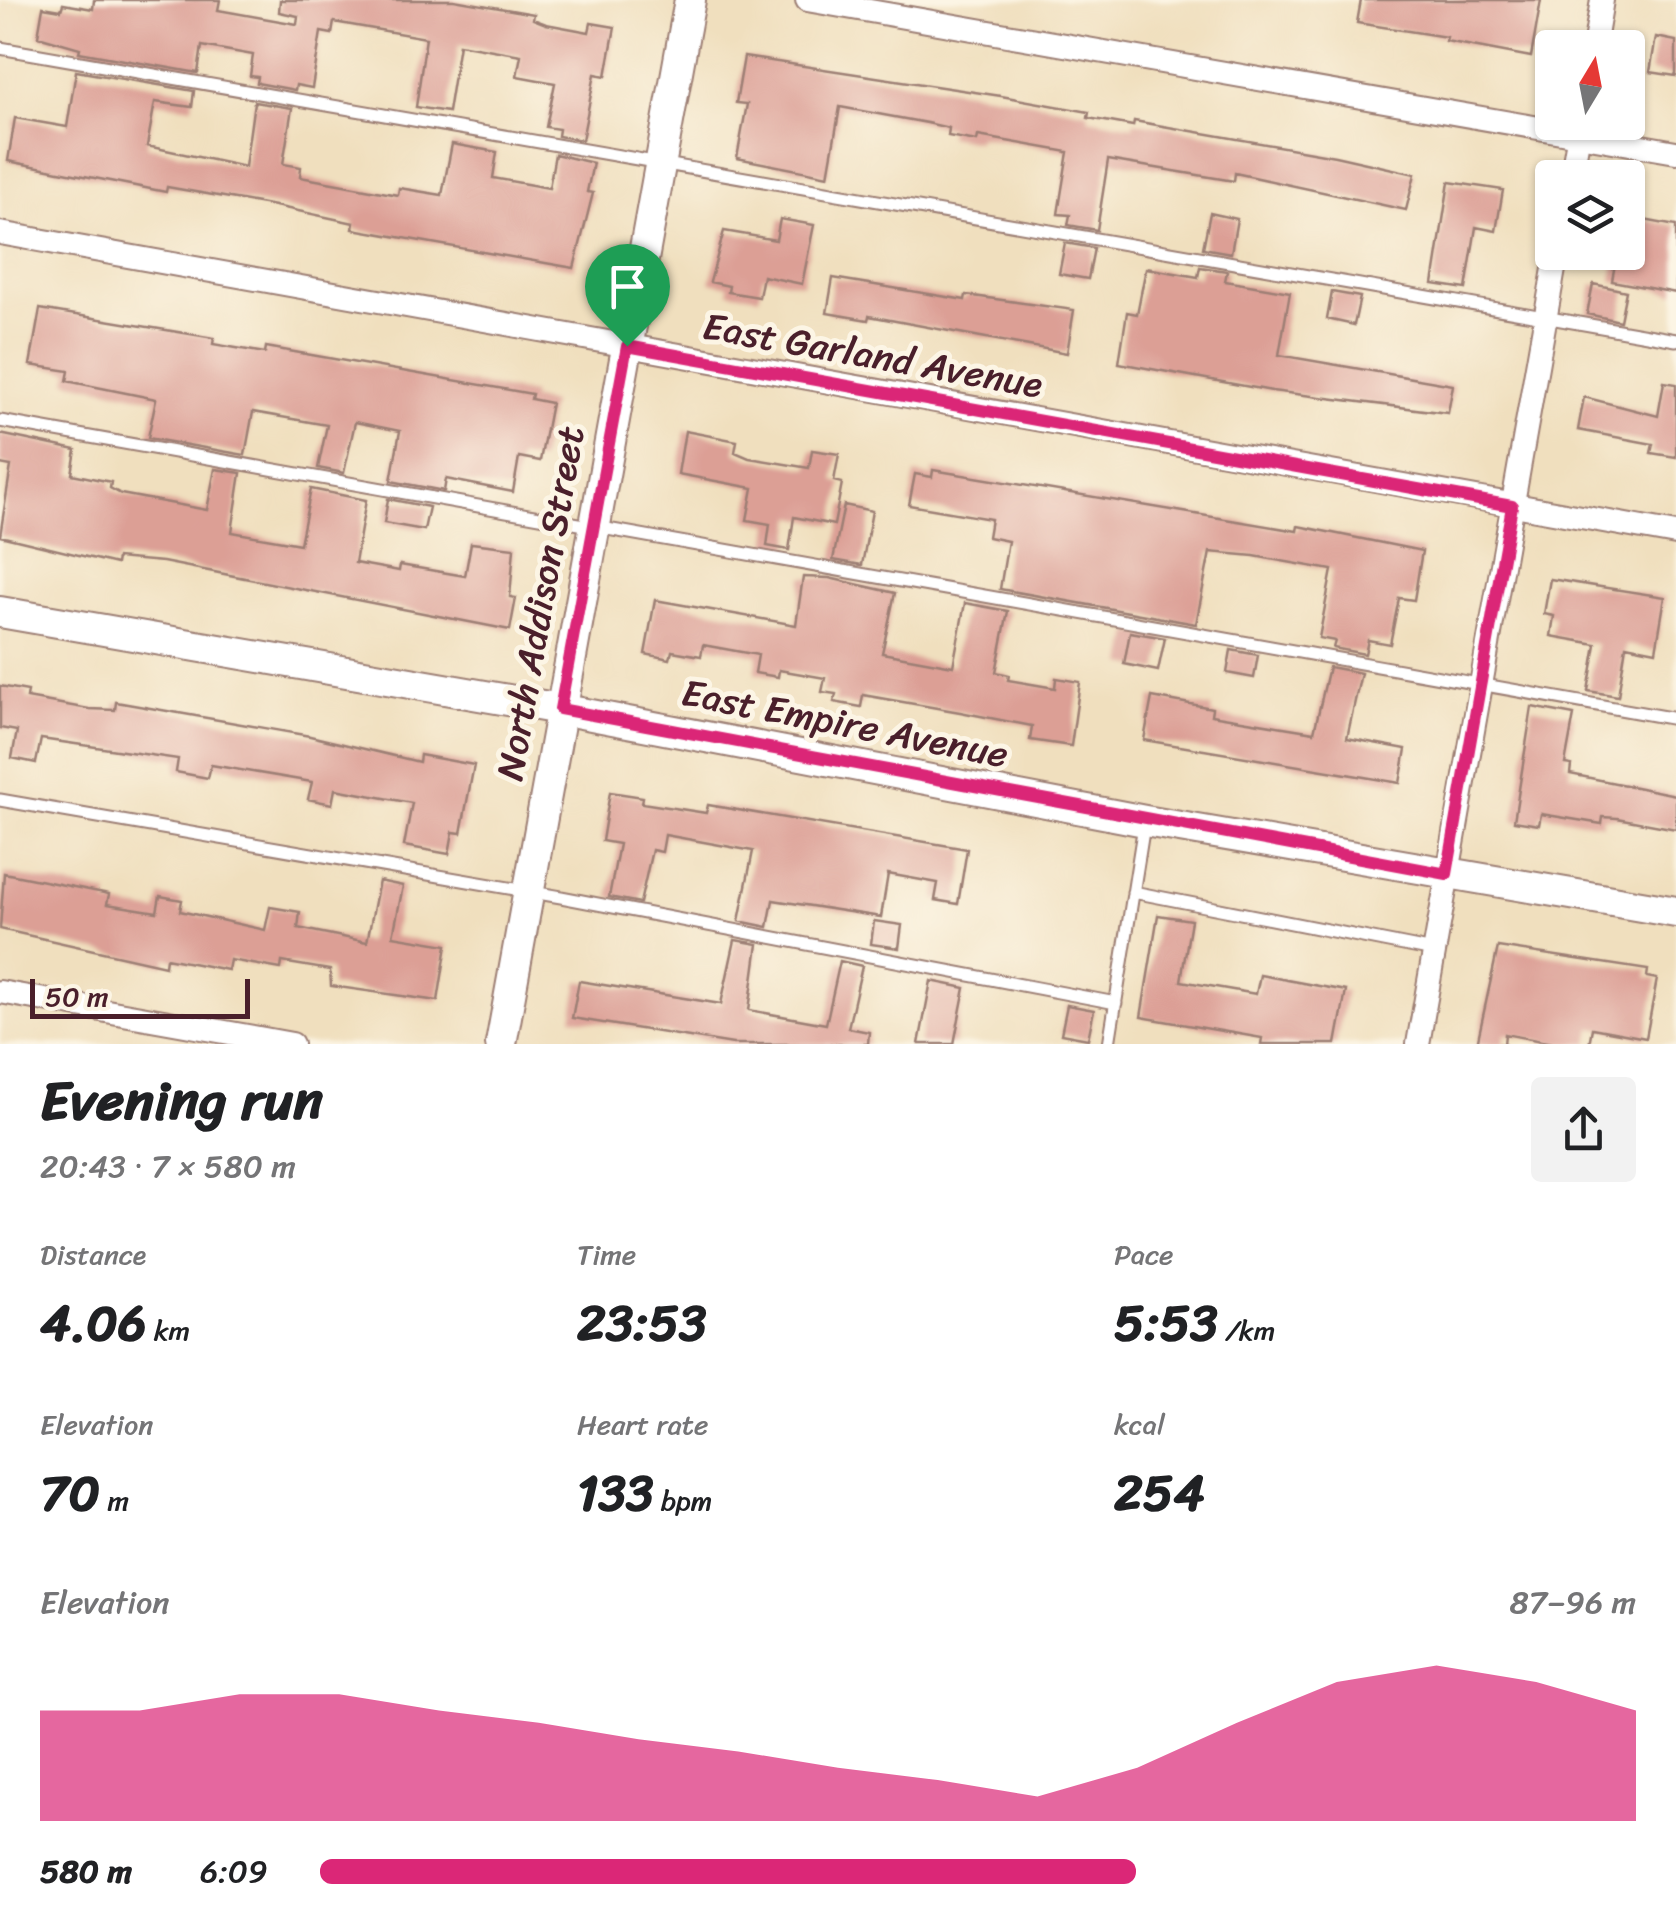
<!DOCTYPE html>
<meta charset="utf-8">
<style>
body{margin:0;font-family:Sriracha,sans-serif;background:#f2f2f2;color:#202124;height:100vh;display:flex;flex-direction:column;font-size:38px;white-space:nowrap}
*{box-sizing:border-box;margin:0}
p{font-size:32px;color:#757577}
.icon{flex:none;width:55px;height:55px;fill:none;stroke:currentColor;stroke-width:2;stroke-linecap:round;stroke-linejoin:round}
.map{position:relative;height:1044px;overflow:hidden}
.panel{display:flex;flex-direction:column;background:#fff;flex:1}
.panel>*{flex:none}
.needle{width:65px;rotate:10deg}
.controls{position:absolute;left:1535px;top:30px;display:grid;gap:20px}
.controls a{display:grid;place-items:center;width:110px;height:110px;border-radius:10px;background:#fff;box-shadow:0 2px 8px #0004;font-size:50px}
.scale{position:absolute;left:30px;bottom:25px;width:220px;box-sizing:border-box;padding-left:10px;border:5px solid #4a1f2b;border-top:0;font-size:28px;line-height:35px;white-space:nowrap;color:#4a1f2b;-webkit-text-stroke:8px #fcf5e5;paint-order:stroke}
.pin{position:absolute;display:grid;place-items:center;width:85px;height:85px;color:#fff;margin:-102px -42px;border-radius:50% 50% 50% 0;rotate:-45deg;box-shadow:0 0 10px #0007}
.pin .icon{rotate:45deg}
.round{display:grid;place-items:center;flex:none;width:105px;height:105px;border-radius:10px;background:#f2f2f2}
.head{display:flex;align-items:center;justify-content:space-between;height:170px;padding:0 40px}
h1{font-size:55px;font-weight:700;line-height:75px}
.metrics{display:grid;grid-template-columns:repeat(3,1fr);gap:15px;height:170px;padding:10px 40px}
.metrics div{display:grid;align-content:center}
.metrics b{font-size:50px;font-weight:700}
.metrics small{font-size:28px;font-weight:400}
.metrics p{font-size:28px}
.chart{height:280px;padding:20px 40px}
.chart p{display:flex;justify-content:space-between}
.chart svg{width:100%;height:180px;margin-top:10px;fill:#db2777;opacity:.7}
ul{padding:0 40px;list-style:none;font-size:32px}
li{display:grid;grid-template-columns:160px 120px 1fr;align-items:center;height:75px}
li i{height:25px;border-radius:12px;background:#db2777}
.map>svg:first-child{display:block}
.building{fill:#dc9f95}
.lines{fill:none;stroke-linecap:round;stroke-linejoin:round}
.service-casing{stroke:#9d7f74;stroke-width:15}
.minor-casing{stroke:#9d7f74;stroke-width:26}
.tertiary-casing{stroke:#9d7f74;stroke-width:34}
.service{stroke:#fff;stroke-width:11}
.minor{stroke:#fff;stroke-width:22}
.tertiary{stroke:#fff;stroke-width:30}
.route-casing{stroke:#fff;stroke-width:20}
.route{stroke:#db2777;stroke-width:12}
.labels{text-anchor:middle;stroke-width:10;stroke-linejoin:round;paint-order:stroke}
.street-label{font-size:38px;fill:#4a1f2b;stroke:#fcf5e5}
</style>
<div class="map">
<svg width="1676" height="1044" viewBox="0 0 1676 1044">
<rect width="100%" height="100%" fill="#fcf5e5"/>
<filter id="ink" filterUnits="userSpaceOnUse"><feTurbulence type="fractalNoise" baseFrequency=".01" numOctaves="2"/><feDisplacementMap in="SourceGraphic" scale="20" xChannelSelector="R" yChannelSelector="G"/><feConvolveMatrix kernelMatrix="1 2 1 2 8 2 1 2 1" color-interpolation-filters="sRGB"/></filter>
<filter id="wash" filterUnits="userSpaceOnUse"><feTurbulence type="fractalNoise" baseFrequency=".0048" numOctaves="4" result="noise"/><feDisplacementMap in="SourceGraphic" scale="40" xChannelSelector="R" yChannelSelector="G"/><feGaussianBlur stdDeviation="2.25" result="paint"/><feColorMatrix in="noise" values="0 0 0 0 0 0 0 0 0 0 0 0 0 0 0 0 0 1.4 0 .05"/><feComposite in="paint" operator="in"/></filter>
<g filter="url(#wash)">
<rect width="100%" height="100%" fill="#f0dfbe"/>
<g id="blocks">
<!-- building -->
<path class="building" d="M 94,0 L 220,0 L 218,10 L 297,24 L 298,16 L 279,12 L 280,0 L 454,0 L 534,14 L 533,19 L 546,24 L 589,32 L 591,23 L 615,27 L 606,76 L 595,74 L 582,140 L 558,136 L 559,129 L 546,127 L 555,83 L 517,76 L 521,55 L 459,44 L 448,112 L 416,107 L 426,38 L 334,22 L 332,34 L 321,32 L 312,88 L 296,85 L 295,90 L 257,83 L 258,77 L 250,76 L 253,55 L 202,46 L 198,73 L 79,52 L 80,48 L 38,36 L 43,7 L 61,10 L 63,4 L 93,9 Z
M 1361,0 L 1541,0 L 1531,57 L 1446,41 L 1447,37 L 1357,23 Z
M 1656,37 L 1676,41 L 1676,76 L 1650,72 Z
M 744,57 L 1001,96 L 1089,112 L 1088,118 L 1133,126 L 1134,121 L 1335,156 L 1415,174 L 1406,210 L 1235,173 L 1234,181 L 1108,160 L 1097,230 L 1068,225 L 1070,215 L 1058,214 L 1068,152 L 978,136 L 977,141 L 948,136 L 949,128 L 927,123 L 840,107 L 828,176 L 737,158 L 747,104 L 736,103 Z
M 76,71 L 194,91 L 192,107 L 155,102 L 147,146 L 245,167 L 254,102 L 292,108 L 283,164 L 301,167 L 300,177 L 398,195 L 399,188 L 442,195 L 452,144 L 497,152 L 493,178 L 549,188 L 555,154 L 593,163 L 587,192 L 593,193 L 574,268 L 353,229 L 354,223 L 275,206 L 167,187 L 166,192 L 8,161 L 15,118 L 67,127 Z
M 1449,182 L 1503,190 L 1496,231 L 1476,227 L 1466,289 L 1433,284 Z
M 1210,213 L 1237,219 L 1231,253 L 1203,248 Z
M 1628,217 L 1676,226 L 1676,293 L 1612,281 L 1617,252 L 1628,252 Z
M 780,219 L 814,225 L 802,284 L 763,276 L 759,297 L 728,292 L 729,286 L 710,282 L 724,231 L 776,240 Z
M 1065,243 L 1094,248 L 1088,279 L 1059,274 Z
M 1200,267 L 1227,271 L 1225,281 L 1290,292 L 1279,355 L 1453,385 L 1448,413 L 1272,391 L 1119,363 L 1127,312 L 1137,314 L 1146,268 L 1198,277 Z
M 833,278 L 965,300 L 966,295 L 1074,310 L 1067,353 L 869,316 L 868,320 L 827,313 Z
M 1593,284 L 1626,291 L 1620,321 L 1587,314 Z
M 1332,292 L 1360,297 L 1354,325 L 1327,319 Z
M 40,309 L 214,338 L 213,344 L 265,353 L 266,347 L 532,394 L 531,399 L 551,403 L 540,461 L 519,457 L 513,492 L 446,479 L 444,491 L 391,481 L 400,431 L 355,422 L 344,473 L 318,468 L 327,425 L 253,412 L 245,455 L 148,438 L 156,399 L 67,381 L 69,371 L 30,365 Z
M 1664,382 L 1676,384 L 1676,457 L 1651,453 L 1653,444 L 1578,430 L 1584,397 L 1658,416 Z
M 685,431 L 737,441 L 735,452 L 749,458 L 809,468 L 812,450 L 839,454 L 834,481 L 842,483 L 834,525 L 794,517 L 789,550 L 767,546 L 770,524 L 747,520 L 753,488 L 678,474 Z
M 0,434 L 76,450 L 72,474 L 111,482 L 110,488 L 121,494 L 207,510 L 215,469 L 241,473 L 232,532 L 300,544 L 311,489 L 366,500 L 355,563 L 399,571 L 400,565 L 465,576 L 471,543 L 514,548 L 510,597 L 516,598 L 510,630 L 163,562 L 117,558 L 116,564 L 0,536 L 11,466 L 0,464 Z
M 933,470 L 1297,531 L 1298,526 L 1422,551 L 1414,600 L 1399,598 L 1390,644 L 1368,640 L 1365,654 L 1333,648 L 1335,641 L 1319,638 L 1332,570 L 1254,556 L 1210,552 L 1196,624 L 1000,589 L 1008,541 L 988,537 L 991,519 L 909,505 L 915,474 L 932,477 Z
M 388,499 L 429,507 L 424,530 L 384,523 Z
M 844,505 L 872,511 L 862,565 L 833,560 Z
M 803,577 L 829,578 L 895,593 L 882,653 L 953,666 L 965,603 L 1008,611 L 996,672 L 1009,675 L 1008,680 L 1055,688 L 1056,678 L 1080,682 L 1071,746 L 1030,740 L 1032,726 L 960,712 L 863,695 L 861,707 L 834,702 L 836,694 L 822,692 L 825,678 L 779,670 L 778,677 L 755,673 L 758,655 L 703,645 L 701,656 L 672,651 L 670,659 L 645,654 L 655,600 L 796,625 Z
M 1550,579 L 1665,597 L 1656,651 L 1626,645 L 1618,696 L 1588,691 L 1596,644 L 1551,636 L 1554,616 L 1544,614 Z
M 1130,632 L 1165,638 L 1158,671 L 1124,664 Z
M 1231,650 L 1258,655 L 1254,678 L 1227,673 Z
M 1329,667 L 1361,673 L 1347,738 L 1406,749 L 1400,783 L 1144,740 L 1152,697 L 1212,708 L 1211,715 L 1314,732 Z
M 0,686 L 28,691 L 27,698 L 89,709 L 115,710 L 116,702 L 310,736 L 419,762 L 420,755 L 474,765 L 461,833 L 453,832 L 449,854 L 404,846 L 412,803 L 335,789 L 332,804 L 308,799 L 312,782 L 211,765 L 208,778 L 176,772 L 178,759 L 41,739 L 36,763 L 12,758 L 17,731 L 0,728 Z
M 1532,707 L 1574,715 L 1565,764 L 1571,765 L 1570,774 L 1676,795 L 1676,829 L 1617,818 L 1603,817 L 1602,824 L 1541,814 L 1539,825 L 1514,821 Z
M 610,792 L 643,797 L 642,803 L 706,813 L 708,805 L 967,849 L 958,904 L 935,900 L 938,883 L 888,874 L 881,917 L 773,900 L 768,927 L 739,921 L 753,851 L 665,835 L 662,852 L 652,850 L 640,903 L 609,897 L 619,844 L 602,841 Z
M 4,873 L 109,894 L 107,904 L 157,912 L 160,896 L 182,900 L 180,911 L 265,930 L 270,907 L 300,912 L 298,928 L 367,942 L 379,881 L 403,886 L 393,936 L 447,945 L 438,1001 L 331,986 L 330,970 L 282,962 L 281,969 L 230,960 L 228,970 L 166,958 L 165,966 L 0,929 Z
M 1158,915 L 1191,920 L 1181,981 L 1256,994 L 1260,975 L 1346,991 L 1336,1044 L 1261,1044 L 1262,1038 L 1141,1017 Z
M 874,921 L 902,925 L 899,948 L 871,944 Z
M 735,940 L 758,944 L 749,1010 L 826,1024 L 840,961 L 862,966 L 848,1028 L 869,1032 L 868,1044 L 733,1044 L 572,1018 L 579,981 L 721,1004 Z
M 1498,947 L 1648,970 L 1647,977 L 1657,979 L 1646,1038 L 1592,1028 L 1589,1044 L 1557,1044 L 1505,1034 L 1504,1044 L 1477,1044 Z
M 931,981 L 965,988 L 954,1044 L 919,1044 Z
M 1067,1005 L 1094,1010 L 1088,1039 L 1061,1034 Z"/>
</g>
</g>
<g filter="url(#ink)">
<use href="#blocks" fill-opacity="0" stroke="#9d7f74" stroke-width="2.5"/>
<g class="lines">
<defs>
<path id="service" d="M 0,48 L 1676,340
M 0,421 L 1676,719
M 0,800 L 561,897 L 1116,1003
M 1133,892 L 1434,951
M 1109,1044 L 1144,825"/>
<path id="minor" d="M 807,0 L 1676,152
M 1594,48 L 1602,0
M 1571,178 L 1581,122
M 0,233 L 1676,534
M 0,992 L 292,1044
M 1418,1044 L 1557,252"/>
<path id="tertiary" d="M 0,612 L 560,709 L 1145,821 L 1676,912
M 501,1044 L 690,0"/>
</defs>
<!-- service casing -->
<use href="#service" class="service-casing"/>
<!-- minor casing -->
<use href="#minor" class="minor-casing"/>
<!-- tertiary casing -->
<use href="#tertiary" class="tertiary-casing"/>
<!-- service -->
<use href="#service" class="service"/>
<!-- minor -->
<use href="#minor" class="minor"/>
<!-- tertiary -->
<use href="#tertiary" class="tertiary"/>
</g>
</g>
<g class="lines" filter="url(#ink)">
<defs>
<path id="route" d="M 627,346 L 1512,506 L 1447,874 L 560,709 Z"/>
</defs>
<!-- route casing -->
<use href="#route" class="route-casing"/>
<!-- route -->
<use href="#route" class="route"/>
</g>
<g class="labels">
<!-- street labels -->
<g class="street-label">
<text transform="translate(873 355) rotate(10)" y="13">East Garland Avenue</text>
<text transform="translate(540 603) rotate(-80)" y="13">North Addison Street</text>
<text transform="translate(845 723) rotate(11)" y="13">East Empire Avenue</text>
</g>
</g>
</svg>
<div class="controls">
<a><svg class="needle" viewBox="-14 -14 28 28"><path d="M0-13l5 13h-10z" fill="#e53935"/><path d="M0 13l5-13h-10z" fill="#757577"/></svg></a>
<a><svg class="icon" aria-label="layers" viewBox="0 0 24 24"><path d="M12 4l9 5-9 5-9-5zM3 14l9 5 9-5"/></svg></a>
</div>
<div class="scale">50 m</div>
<div class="pin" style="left:627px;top:346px;background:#1e9e55"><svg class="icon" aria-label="arrive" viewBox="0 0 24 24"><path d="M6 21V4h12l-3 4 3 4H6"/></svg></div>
</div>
<section class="panel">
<div class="head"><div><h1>Evening run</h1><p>20:43 · 7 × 580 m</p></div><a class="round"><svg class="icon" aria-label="share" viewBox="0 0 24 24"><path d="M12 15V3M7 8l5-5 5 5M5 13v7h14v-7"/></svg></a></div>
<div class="metrics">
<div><p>Distance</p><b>4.06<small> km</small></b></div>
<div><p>Time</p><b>23:53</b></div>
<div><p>Pace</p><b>5:53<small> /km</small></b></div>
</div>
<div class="metrics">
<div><p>Elevation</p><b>70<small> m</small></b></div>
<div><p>Heart rate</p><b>133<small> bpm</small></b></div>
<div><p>kcal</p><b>254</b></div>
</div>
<div class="chart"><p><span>Elevation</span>87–96 m</p>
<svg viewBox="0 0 160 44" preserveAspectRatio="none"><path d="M0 44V17L10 17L20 13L30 13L40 17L50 20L60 24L70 27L80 31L90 34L100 38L110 31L120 20L130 10L140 6L150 10L160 17V44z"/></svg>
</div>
<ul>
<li><b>580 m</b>6:09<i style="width:62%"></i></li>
</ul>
</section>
